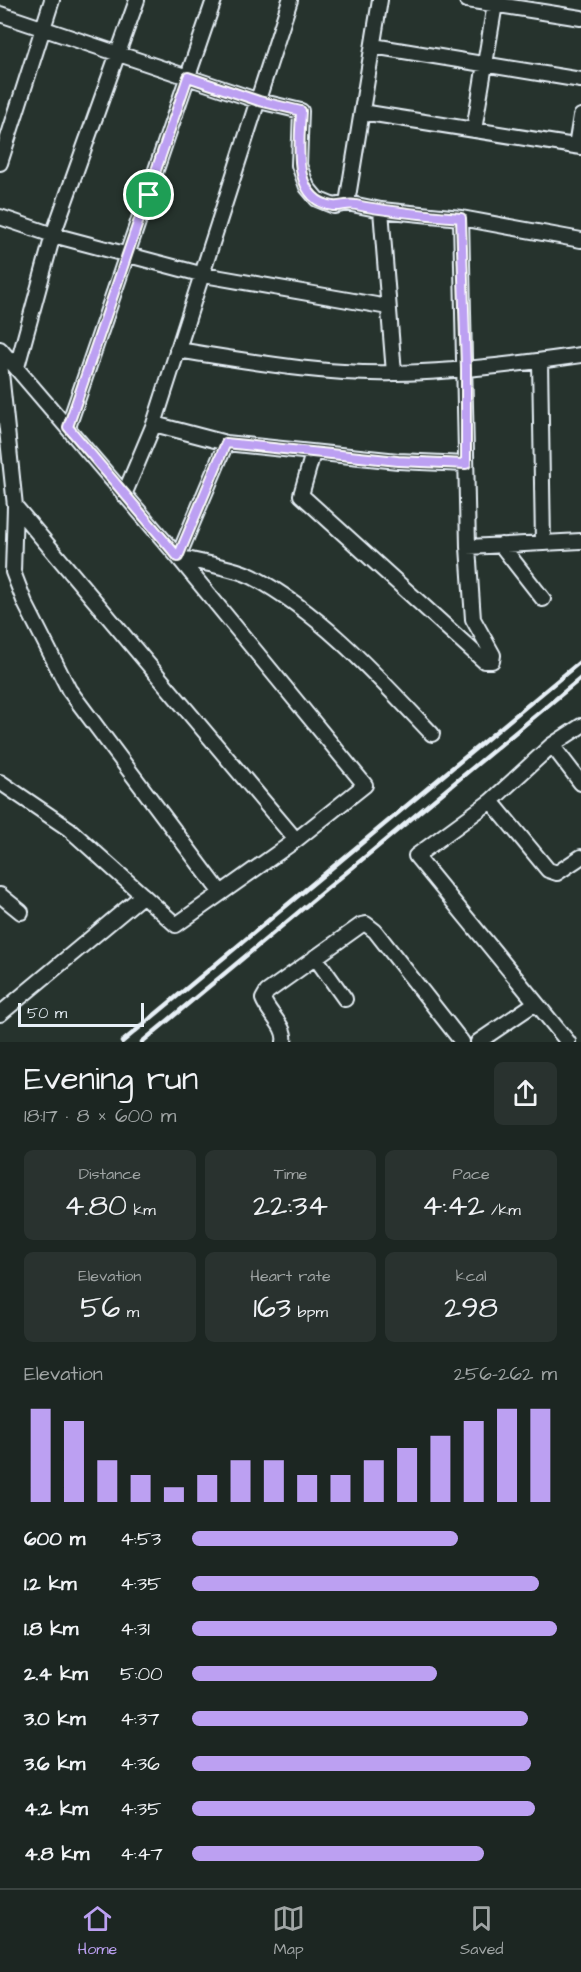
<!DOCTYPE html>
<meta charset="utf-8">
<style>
body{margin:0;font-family:"Architects Daughter",sans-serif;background:#29322f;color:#f1f3f6;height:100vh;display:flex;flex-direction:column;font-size:22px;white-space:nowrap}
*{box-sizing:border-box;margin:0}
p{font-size:20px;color:#a0a5a5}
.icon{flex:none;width:33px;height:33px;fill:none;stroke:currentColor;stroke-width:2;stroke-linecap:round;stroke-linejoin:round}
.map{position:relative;height:1042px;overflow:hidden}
.details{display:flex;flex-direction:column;background:#1c2622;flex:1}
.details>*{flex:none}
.scale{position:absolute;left:18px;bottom:15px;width:126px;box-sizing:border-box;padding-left:6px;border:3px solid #e8f1f8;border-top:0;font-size:16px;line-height:21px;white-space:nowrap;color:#e8f1f8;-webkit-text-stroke:4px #26332d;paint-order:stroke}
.pin{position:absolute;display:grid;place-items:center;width:51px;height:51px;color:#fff;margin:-26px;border:3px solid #fff;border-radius:50%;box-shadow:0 2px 6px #0007}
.round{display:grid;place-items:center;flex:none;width:63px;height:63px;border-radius:9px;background:#29322f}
.headline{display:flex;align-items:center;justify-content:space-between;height:102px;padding:0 24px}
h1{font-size:33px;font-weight:600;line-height:45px}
.stats{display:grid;grid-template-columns:repeat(3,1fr);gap:9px;height:102px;padding:6px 24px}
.stats div{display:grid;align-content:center;border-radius:9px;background:#29322f;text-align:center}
.stats b{font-size:30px;font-weight:600}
.stats small{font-size:16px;font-weight:400}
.stats p{font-size:16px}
.chart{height:168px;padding:12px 24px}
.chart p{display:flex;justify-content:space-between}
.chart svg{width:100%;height:108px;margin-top:6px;stroke:#bca0f2;stroke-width:6}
ul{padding:0 24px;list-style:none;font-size:20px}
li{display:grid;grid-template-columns:96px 72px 1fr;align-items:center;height:45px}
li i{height:15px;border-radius:8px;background:#bca0f2}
.tab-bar{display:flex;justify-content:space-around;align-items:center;height:84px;border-top:2px solid #3a4340;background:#1c2622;font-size:16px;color:#a0a5a5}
.tab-bar a{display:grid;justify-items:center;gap:3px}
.tab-bar .selected{color:#bca0f2}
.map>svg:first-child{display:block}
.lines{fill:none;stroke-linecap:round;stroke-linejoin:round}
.street-casing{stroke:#e8f1f8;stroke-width:18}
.street{stroke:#26332d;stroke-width:14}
.rail{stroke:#e8f1f8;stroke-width:4.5}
.route-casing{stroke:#fff;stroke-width:12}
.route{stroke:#bca0f2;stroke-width:8}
</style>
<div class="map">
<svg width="581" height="1042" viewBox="0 0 581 1042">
<rect width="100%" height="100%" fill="#26332d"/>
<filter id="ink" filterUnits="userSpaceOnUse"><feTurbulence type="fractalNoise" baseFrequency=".0167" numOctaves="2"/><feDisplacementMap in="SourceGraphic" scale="12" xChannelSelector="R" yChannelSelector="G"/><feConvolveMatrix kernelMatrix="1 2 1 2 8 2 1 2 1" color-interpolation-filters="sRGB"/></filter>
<g filter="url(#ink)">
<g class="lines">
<defs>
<path id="street" d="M 467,0 L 581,18
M 0,14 L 259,101 L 301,111 L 299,165 L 307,187 L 317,199 L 334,206 L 347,203 L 381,210 L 461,218 L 581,240
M 373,46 L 581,80
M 362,112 L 581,147
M 474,130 L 495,4
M 576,146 L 581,116
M 0,163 L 52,0
M 347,203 L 380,0
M 381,210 L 394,373
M 0,217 L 53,235 L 204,275 L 388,307
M 0,349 L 178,557 L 365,785 L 296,840 L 176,925 L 69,829 L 0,782
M 177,350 C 249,361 322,375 395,373 C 457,372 520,364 581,355
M 540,361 L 543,543
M 0,363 L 15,506 L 296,840
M 17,367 L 53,235 L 137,0
M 154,424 L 226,443 L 398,461 L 466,464
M 68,427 L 214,0
M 226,443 L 178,557 C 200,563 234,567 253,577 C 321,613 380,679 432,734
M 313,453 L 301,495 L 484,661 L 492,661 L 493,655 L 473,619 L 468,547 L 461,218
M 124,495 L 154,424 L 290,0
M 15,506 L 13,572 L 25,603 L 69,690 L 221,893
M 501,545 L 543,599
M 468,547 L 581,541
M 552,745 L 581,783
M 491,801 L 548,870 L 557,873 L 581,857
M 0,895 L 21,912
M 315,957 L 345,999
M 0,1014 L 143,895
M 284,1042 C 287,1027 268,1013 263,999 L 267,992 L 361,925 L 366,924 L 375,931 L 462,1042
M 478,1042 L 534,1004
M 568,1042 L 416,856 L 491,801 L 552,745 L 581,726"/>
</defs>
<!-- street casing -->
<use href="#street" class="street-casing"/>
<!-- street -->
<use href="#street" class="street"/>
<!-- rail -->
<path class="rail" d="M 122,1042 L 581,661
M 142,1042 L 581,678"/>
</g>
</g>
<g class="lines" filter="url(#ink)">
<defs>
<path id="route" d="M 188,77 L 259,101 L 301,111 C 300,140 290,200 333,206 C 341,207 347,203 356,205 C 390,212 426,215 461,218 L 466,368 L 466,464 L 398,461 L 226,443 L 178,557 L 68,427 Z"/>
</defs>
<!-- route casing -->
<use href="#route" class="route-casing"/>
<!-- route -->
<use href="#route" class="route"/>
</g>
</svg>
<div class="scale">50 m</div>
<div class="pin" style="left:149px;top:195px;background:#1e9e55"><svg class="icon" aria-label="arrive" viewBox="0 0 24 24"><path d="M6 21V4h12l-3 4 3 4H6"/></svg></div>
</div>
<section class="details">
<div class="headline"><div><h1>Evening run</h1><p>18:17 · 8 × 600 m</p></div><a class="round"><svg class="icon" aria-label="share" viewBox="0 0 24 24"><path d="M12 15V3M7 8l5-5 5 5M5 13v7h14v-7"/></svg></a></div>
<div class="stats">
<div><p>Distance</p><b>4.80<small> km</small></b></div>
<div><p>Time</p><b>22:34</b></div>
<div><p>Pace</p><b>4:42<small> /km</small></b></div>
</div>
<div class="stats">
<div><p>Elevation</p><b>56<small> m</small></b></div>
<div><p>Heart rate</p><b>163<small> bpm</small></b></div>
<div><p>kcal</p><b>298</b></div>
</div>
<div class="chart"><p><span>Elevation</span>256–262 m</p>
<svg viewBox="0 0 160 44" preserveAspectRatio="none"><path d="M5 44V6M15 44V11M25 44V27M35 44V33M45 44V38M55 44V33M65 44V27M75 44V27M85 44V33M95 44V33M105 44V27M115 44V22M125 44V17M135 44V11M145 44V6M155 44V6"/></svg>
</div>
<ul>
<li><b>600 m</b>4:53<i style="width:73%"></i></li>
<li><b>1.2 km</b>4:35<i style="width:95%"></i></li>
<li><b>1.8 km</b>4:31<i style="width:100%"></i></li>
<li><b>2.4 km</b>5:00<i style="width:67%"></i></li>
<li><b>3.0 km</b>4:37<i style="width:92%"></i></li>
<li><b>3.6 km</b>4:36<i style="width:93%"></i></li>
<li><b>4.2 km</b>4:35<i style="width:94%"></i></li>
<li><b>4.8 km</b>4:47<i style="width:80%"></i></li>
</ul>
</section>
<nav class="tab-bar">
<a class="selected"><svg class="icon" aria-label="home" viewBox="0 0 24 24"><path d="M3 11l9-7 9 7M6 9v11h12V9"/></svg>Home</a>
<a><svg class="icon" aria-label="map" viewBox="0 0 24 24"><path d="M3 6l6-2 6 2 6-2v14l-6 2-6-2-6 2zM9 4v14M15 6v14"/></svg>Map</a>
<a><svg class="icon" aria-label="saved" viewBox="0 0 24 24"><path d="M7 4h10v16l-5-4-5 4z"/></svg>Saved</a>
</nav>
